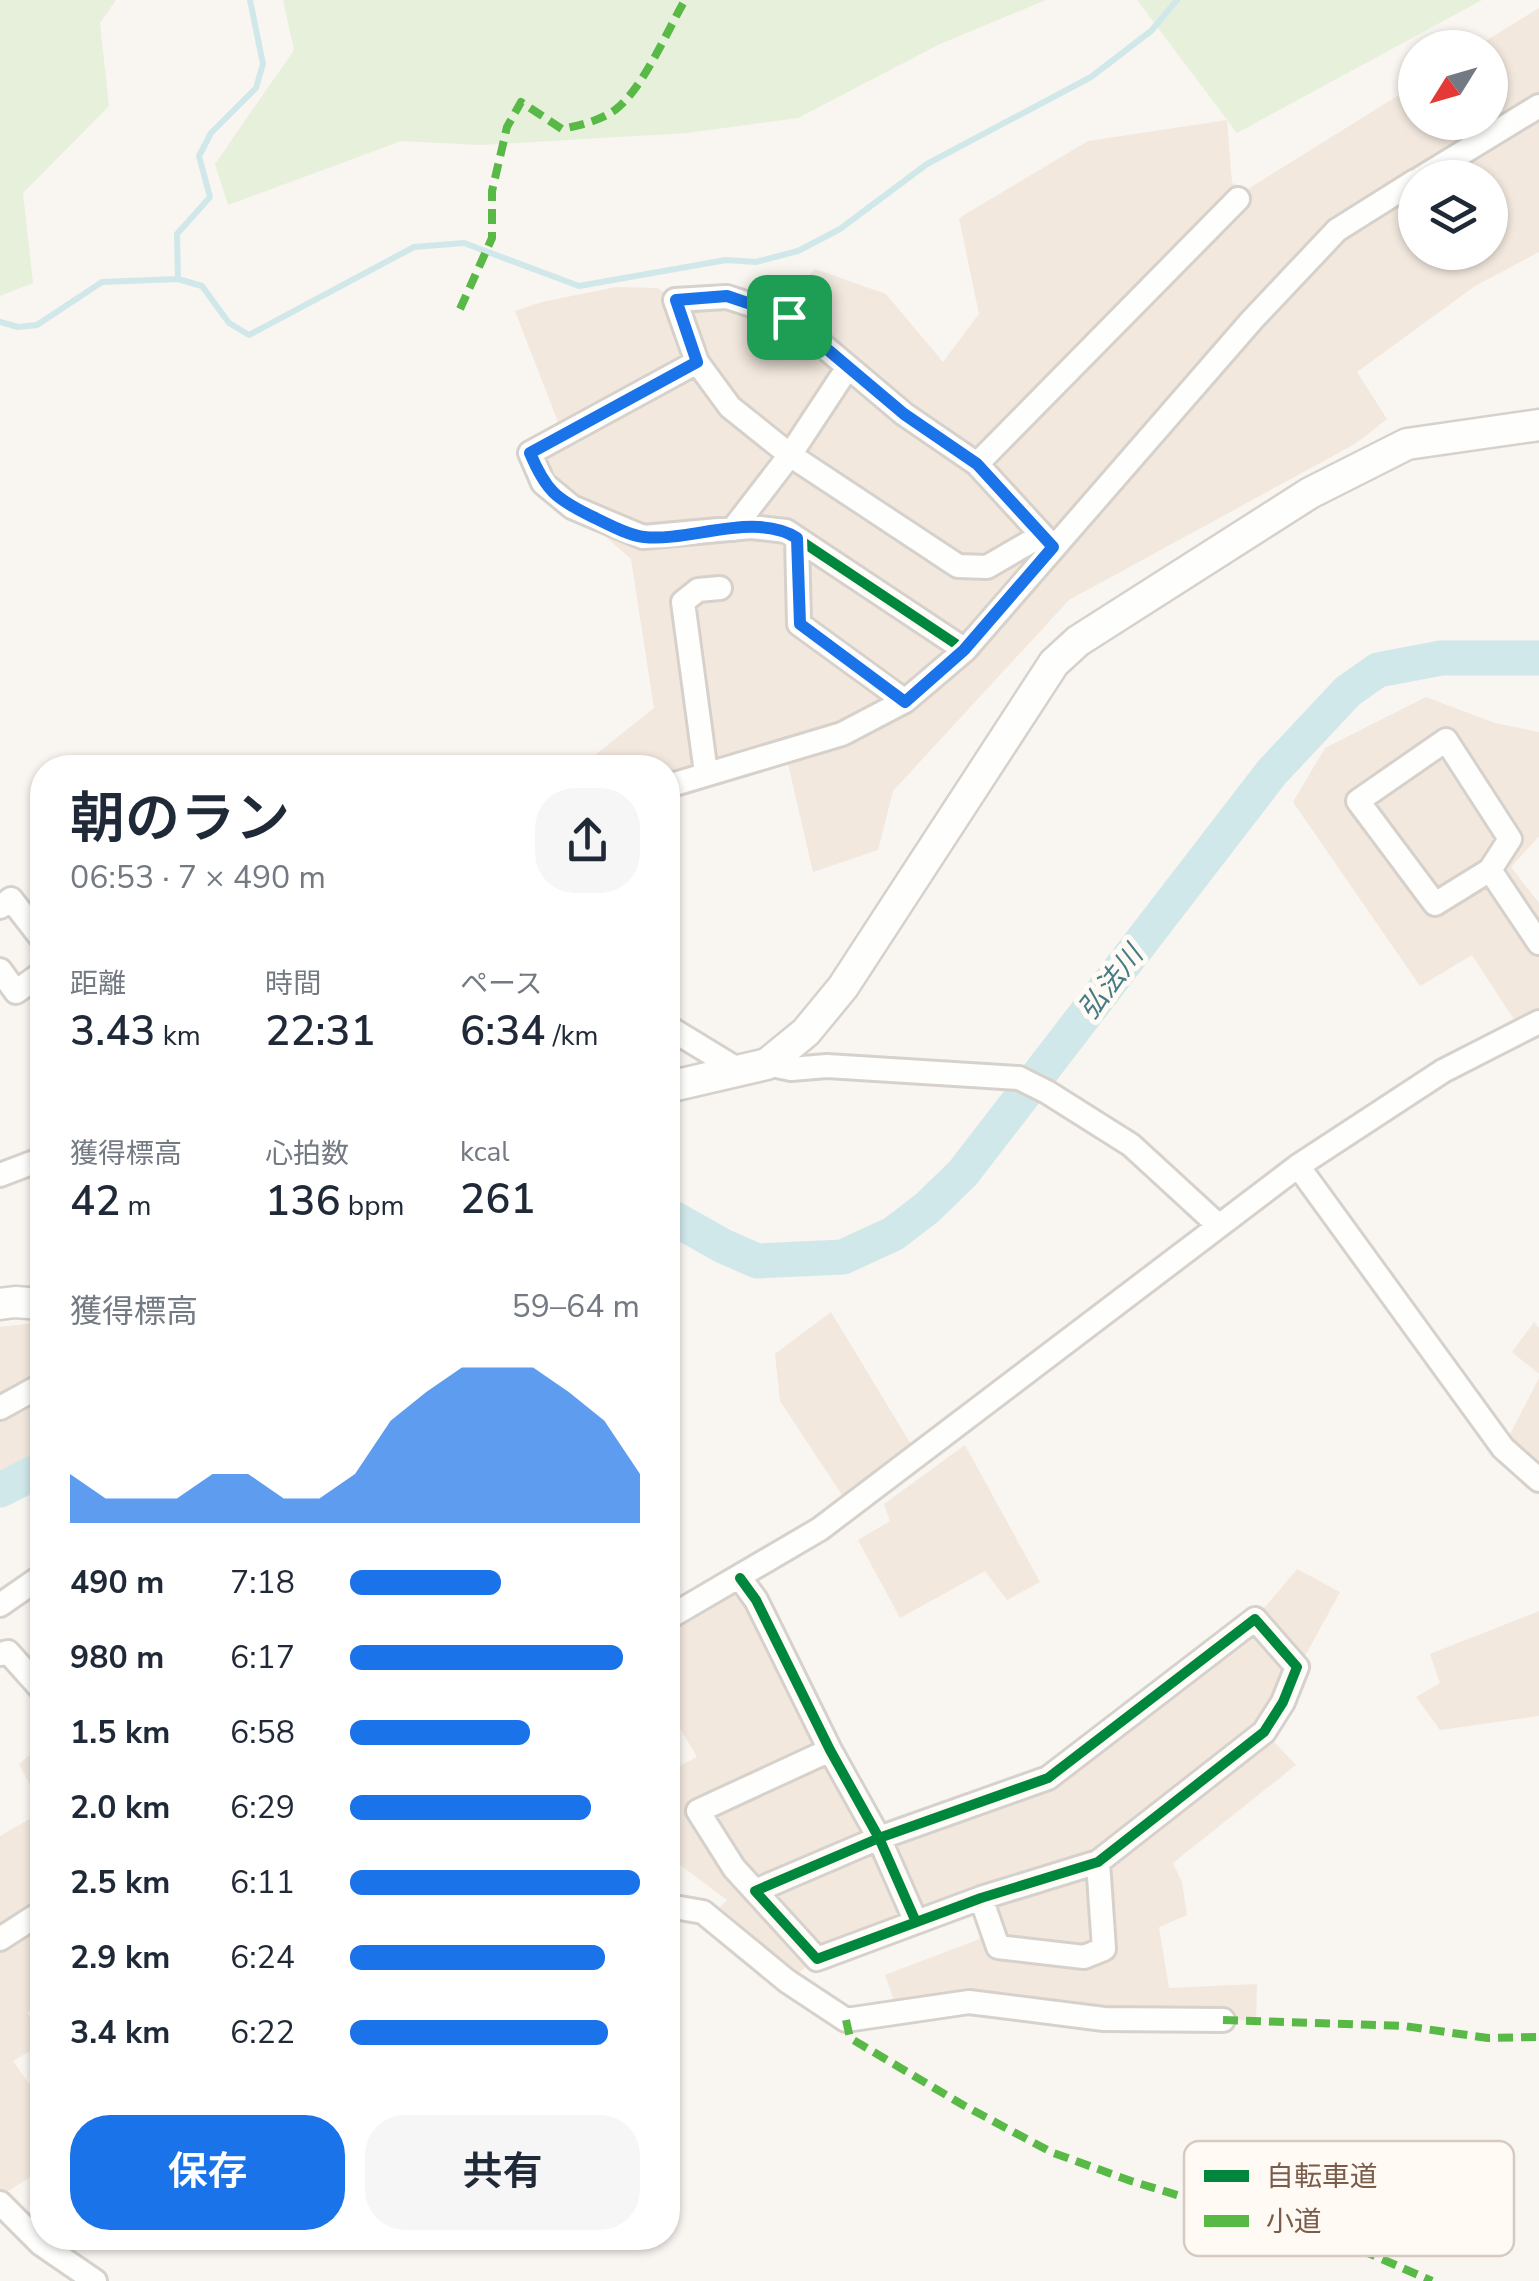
<!DOCTYPE html>
<html lang="ja">
<meta charset="utf-8">
<style>
body{margin:0;font-family:"Nunito Sans","Noto Sans JP",sans-serif;background:#f6f6f7;color:#1f2937;height:100vh;display:flex;flex-direction:column;font-size:38px;white-space:nowrap}
*{box-sizing:border-box;margin:0}
p{font-size:32px;color:#747a83}
.icon{flex:none;width:55px;height:55px;fill:none;stroke:currentColor;stroke-width:2;stroke-linecap:round;stroke-linejoin:round}
.map{position:relative;flex:1;overflow:hidden}
.sheet{position:absolute;left:30px;top:755px;width:650px;height:1495px;display:flex;flex-direction:column;background:#fff;border-radius:40px;box-shadow:0 2px 8px #0004}
.sheet>*{flex:none}
.needle{width:65px;rotate:233deg}
.buttons{position:absolute;left:1398px;top:30px;display:grid;gap:20px}
.buttons a{display:grid;place-items:center;width:110px;height:110px;border-radius:50%;background:#fff;box-shadow:0 2px 8px #0004;font-size:50px}
.pin{position:absolute;display:grid;place-items:center;width:85px;height:85px;color:#fff;margin:-42px;border-radius:20px;box-shadow:0 5px 15px #0006}
.round{display:grid;place-items:center;flex:none;width:105px;height:105px;border-radius:40px;background:#f6f6f7}
.head{display:flex;align-items:center;justify-content:space-between;height:170px;padding:0 40px}
h1{font-size:55px;font-weight:600;line-height:75px}
.figures{display:grid;grid-template-columns:repeat(3,1fr);gap:15px;height:170px;padding:10px 40px}
.figures div{display:grid;align-content:center}
.figures b{font-size:42px;font-weight:600}
.figures small{font-size:28px;font-weight:400}
.figures p{font-size:28px}
.chart{height:280px;padding:20px 40px}
.chart p{display:flex;justify-content:space-between}
.chart svg{width:100%;height:180px;margin-top:10px;fill:#1a73e8;opacity:.7}
.button{display:flex;gap:20px;margin-top:auto;padding:20px 40px}
.button a{flex:1;height:115px;border-radius:40px;background:#1a73e8;color:#fff;font-size:40px;font-weight:600;line-height:115px;text-align:center}
.button a+a{background:#f6f6f7;color:#1f2937}
ul{padding:0 40px;list-style:none;font-size:32px}
li{display:grid;grid-template-columns:160px 120px 1fr;align-items:center;height:75px}
li i{height:25px;border-radius:12px;background:#1a73e8}
.map>svg:first-child{display:block}
.residential{fill:#f2e8de;fill-rule:evenodd}
.green{fill:#e7f0db}
.lines{fill:none;stroke-linecap:round;stroke-linejoin:round}
.stream{stroke:#d0e8ea;stroke-width:6}
.river{stroke:#d0e8ea;stroke-width:35}
.minor-casing{stroke:#d7d1cb;stroke-width:28}
.tertiary-casing{stroke:#d7d1cb;stroke-width:35}
.minor{stroke:#fefefd;stroke-width:22}
.tertiary{stroke:#fefefd;stroke-width:30}
.quiet{stroke:#58b947;stroke-width:8;stroke-dasharray:15 8;stroke-linecap:butt}
.cycleway-casing{stroke:#fffaf3;stroke-width:16}
.cycleway{stroke:#00873e;stroke-width:10}
.route-casing{stroke:#fff;stroke-width:20}
.route{stroke:#1a73e8;stroke-width:12}
.labels{text-anchor:middle;stroke-width:10;stroke-linejoin:round;paint-order:stroke}
.water-label{font-size:28px;font-style:italic;fill:#437c86;stroke:#fffaf3}
.key{fill:#fffaf3;stroke:#d7cbc1;stroke-width:2.5}
.key-label{font-size:28px;fill:#7a5c4d}
</style>
<div class="map">
<svg width="1539" height="2281" viewBox="0 0 1539 2281">
<rect width="100%" height="100%" fill="#f9f5f0"/>
<!-- residential -->
<path class="residential" d="M 1539,8 L 1539,252 L 1475,286 L 1357,372 L 1387,419 L 1355,444 L 1069,600 L 893,791 L 878,850 L 813,872 L 785,751 L 668,786 L 668,768 L 580,767 L 654,708 L 631,559 L 572,507 L 530,453 L 563,435 L 515,311 L 542,302 L 616,287 L 657,288 L 676,300 L 773,312 L 815,269 L 886,294 L 943,362 L 979,314 L 959,218 L 1088,141 L 1227,120 L 1232,183 L 1248,189 L 1415,85 L 1415,122 L 1490,122 L 1490,48 L 1476,47 ZM 1415,178 L 1490,178 L 1490,252 L 1415,252 Z
M 1426,697 L 1495,723 L 1539,732 L 1539,836 L 1511,867 L 1539,903 L 1539,1009 L 1515,1021 L 1472,955 L 1420,986 L 1293,802 L 1325,748 Z
M 831,1312 L 912,1446 L 848,1504 L 780,1401 L 775,1354 Z
M 42,1322 L 42,1451 L 0,1474 L 0,1327 Z
M 1534,1322 L 1539,1328 L 1539,1374 L 1512,1352 Z
M 1539,1378 L 1539,1480 L 1503,1448 Z
M 965,1445 L 1040,1582 L 1007,1600 L 985,1571 L 900,1618 L 858,1540 L 890,1521 L 884,1504 Z
M 1297,1569 L 1340,1592 L 1264,1731 L 1296,1765 L 1173,1863 L 1182,1882 L 1187,1915 L 1159,1927 L 1169,1988 L 1257,1984 L 1256,2021 L 969,2002 L 898,2012 L 885,1975 L 993,1934 L 980,1898 L 817,1959 L 787,1981 L 710,1918 L 727,1900 L 672,1859 L 668,1852 L 668,1772 L 697,1757 L 668,1708 L 668,1618 L 740,1578 L 879,1838 L 1020,1790 L 1255,1619 Z
M 1539,1611 L 1539,1716 L 1440,1730 L 1416,1697 L 1440,1683 L 1430,1654 Z
M 42,1745 L 42,1807 L 19,1764 Z
M 42,1812 L 42,2003 L 27,2013 L 42,2035 L 42,2044 L 13,2061 L 42,2102 L 42,2170 L 0,2196 L 0,1836 Z"/>
<!-- green -->
<path class="green" d="M 0,0 L 116,0 L 100,23 L 109,106 L 23,193 L 33,283 L 0,296 Z
M 283,0 L 1046,0 L 940,44 L 798,118 L 687,133 L 480,145 L 401,141 L 228,205 L 215,164 L 294,50 Z
M 1137,0 L 1482,0 L 1237,133 Z"/>
<g class="lines">
<!-- stream -->
<path class="stream" d="M 178,279 L 177,234 L 210,197 L 199,156 L 211,133 L 256,88 L 263,64 L 250,0
M 0,322 L 18,327 L 37,325 L 102,282 L 178,279 L 202,286 L 229,323 L 249,335 L 414,247 L 464,243 L 579,286 L 726,260 L 756,262 L 798,251 L 840,229 L 927,164 L 1091,77 L 1151,31 L 1177,0"/>
<!-- river -->
<path class="river" d="M 668,1215 L 723,1246 L 757,1261 L 843,1257 L 893,1234 L 927,1208 L 963,1173 L 1272,772 L 1348,691 L 1378,670 L 1441,658 L 1539,658
M 0,1490 L 42,1469"/>
<defs>
<path id="minor" d="M 1421,178 L 1539,106
M 697,362 L 730,407 L 790,455 L 958,566 L 987,567 L 1042,535
M 977,464 L 1238,199
M 733,529 L 790,455 L 848,367
M 797,538 L 799,624 L 905,701
M 965,650 L 786,531 L 751,527 L 643,537 L 572,507 L 543,483 L 530,453 L 697,362 L 675,300 L 727,297 L 789,317 L 904,414 L 977,464 L 1053,547
M 1446,740 L 1510,839 L 1490,870 L 1435,904 L 1358,801 Z
M 706,773 L 683,602 L 698,590 L 720,588
M 668,786 L 842,734 L 905,701 L 965,650 L 1252,320 L 1337,230 L 1415,181
M 1490,870 L 1539,943
M 0,907 L 11,899 L 42,939
M 0,970 L 16,992 L 42,973
M 668,1027 L 740,1071
M 767,1064 L 791,1069 L 827,1066 L 1019,1078 L 1047,1092 L 1131,1145 L 1218,1225
M 1298,1166 L 1503,1448 L 1539,1480
M 0,1175 L 42,1159
M 0,1408 L 42,1385
M 740,1578 L 756,1600 L 830,1750 L 879,1838 L 1048,1778 L 1255,1619 L 1297,1667 L 1283,1702 L 1264,1732 L 1098,1862 L 981,1898 L 817,1959 L 755,1891 L 879,1838 L 916,1922
M 0,1605 L 42,1576
M 668,1618 L 820,1529 L 1298,1166 L 1443,1071 L 1539,1022
M 0,1654 L 8,1652 L 42,1690
M 755,1891 L 734,1868 L 698,1811 L 830,1750
M 981,1898 L 998,1947 L 1084,1957 L 1104,1949 L 1098,1862
M 668,1906 L 703,1912 L 787,1981 L 846,2020 L 969,2002 L 1104,2019 L 1223,2020
M 0,1939 L 42,1912
M 0,2203 L 41,2244 L 95,2281"/>
<path id="tertiary" d="M 668,1087 L 767,1064 L 806,1032 L 843,987 L 1054,663 L 1078,641 L 1310,493 L 1407,444 L 1539,425
M 0,1304 L 15,1302 L 42,1304"/>
</defs>
<!-- minor casing -->
<use href="#minor" class="minor-casing"/>
<!-- tertiary casing -->
<use href="#tertiary" class="tertiary-casing"/>
<!-- minor -->
<use href="#minor" class="minor"/>
<!-- tertiary -->
<use href="#tertiary" class="tertiary"/>
<!-- quiet -->
<path class="quiet" d="M 460,309 L 492,238 L 492,191 L 507,127 L 521,102 L 562,129 C 581,125 599,121 615,110 C 643,89 667,31 685,0
M 846,2020 L 850,2038 L 963,2105 L 1051,2152 L 1131,2181 L 1368,2253 L 1432,2281
M 1223,2020 L 1404,2026 L 1488,2038 L 1539,2037"/>
<defs>
<path id="cycleway" d="M 965,650 L 786,531 L 751,527 L 643,537 L 572,507 L 543,483 L 530,453 L 697,362 L 675,300 L 727,297 L 789,317 L 904,414 L 977,464 L 1053,547
M 740,1578 L 756,1600 L 830,1750 L 879,1838 L 1048,1778 L 1255,1619 L 1297,1667 L 1283,1702 L 1264,1732 L 1098,1862 L 981,1898 L 817,1959 L 755,1891 L 879,1838 L 916,1922"/>
</defs>
<!-- cycleway casing -->
<use href="#cycleway" class="cycleway-casing"/>
<!-- cycleway -->
<use href="#cycleway" class="cycleway"/>
</g>
<g class="lines">
<defs>
<path id="route" d="M 727,296 L 789,317 L 904,414 L 977,464 L 1053,547 L 964,650 L 905,702 L 800,624 L 797,538 C 755,511 690,542 644,537 C 627,535 608,524 593,517 C 556,499 546,491 530,453 L 697,362 L 676,300 Z"/>
</defs>
<!-- route casing -->
<use href="#route" class="route-casing"/>
<!-- route -->
<use href="#route" class="route"/>
</g>
<g class="labels">
<!-- water labels -->
<g class="water-label">
<text transform="translate(1110 982) rotate(-52)" y="10">弘法川</text>
</g>
</g>
<!-- legend -->
<rect x="1184" y="2141" width="330" height="115" rx="15" class="key"/>
<rect x="1204" y="2170" width="45" height="12" fill="#00873e"/>
<rect x="1204" y="2215" width="45" height="12" fill="#58b947"/>
<g class="key-label">
<text x="1266" y="2186">自転車道</text>
<text x="1266" y="2231">小道</text>
</g>
</svg>
<div class="buttons">
<a><svg class="needle" viewBox="-14 -14 28 28"><path d="M0-13l5 13h-10z" fill="#e53935"/><path d="M0 13l5-13h-10z" fill="#747a83"/></svg></a>
<a><svg class="icon" aria-label="layers" viewBox="0 0 24 24"><path d="M12 4l9 5-9 5-9-5zM3 14l9 5 9-5"/></svg></a>
</div>
<div class="pin" style="left:789px;top:317px;background:#1e9e55"><svg class="icon" aria-label="arrive" viewBox="0 0 24 24"><path d="M6 21V4h12l-3 4 3 4H6"/></svg></div>
<section class="sheet">
<div class="head"><div><h1>朝のラン</h1><p>06:53 · 7 × 490 m</p></div><a class="round"><svg class="icon" aria-label="share" viewBox="0 0 24 24"><path d="M12 15V3M7 8l5-5 5 5M5 13v7h14v-7"/></svg></a></div>
<div class="figures">
<div><p>距離</p><b>3.43<small> km</small></b></div>
<div><p>時間</p><b>22:31</b></div>
<div><p>ペース</p><b>6:34<small> /km</small></b></div>
</div>
<div class="figures">
<div><p>獲得標高</p><b>42<small> m</small></b></div>
<div><p>心拍数</p><b>136<small> bpm</small></b></div>
<div><p>kcal</p><b>261</b></div>
</div>
<div class="chart"><p><span>獲得標高</span>59–64 m</p>
<svg viewBox="0 0 160 44" preserveAspectRatio="none"><path d="M0 44V32L10 38L20 38L30 38L40 32L50 32L60 38L70 38L80 32L90 19L100 12L110 6L120 6L130 6L140 12L150 19L160 32V44z"/></svg>
</div>
<ul>
<li><b>490 m</b>7:18<i style="width:52%"></i></li>
<li><b>980 m</b>6:17<i style="width:94%"></i></li>
<li><b>1.5 km</b>6:58<i style="width:62%"></i></li>
<li><b>2.0 km</b>6:29<i style="width:83%"></i></li>
<li><b>2.5 km</b>6:11<i style="width:100%"></i></li>
<li><b>2.9 km</b>6:24<i style="width:88%"></i></li>
<li><b>3.4 km</b>6:22<i style="width:89%"></i></li>
</ul>
<div class="button"><a>保存</a><a>共有</a></div>
</section>
</div>
